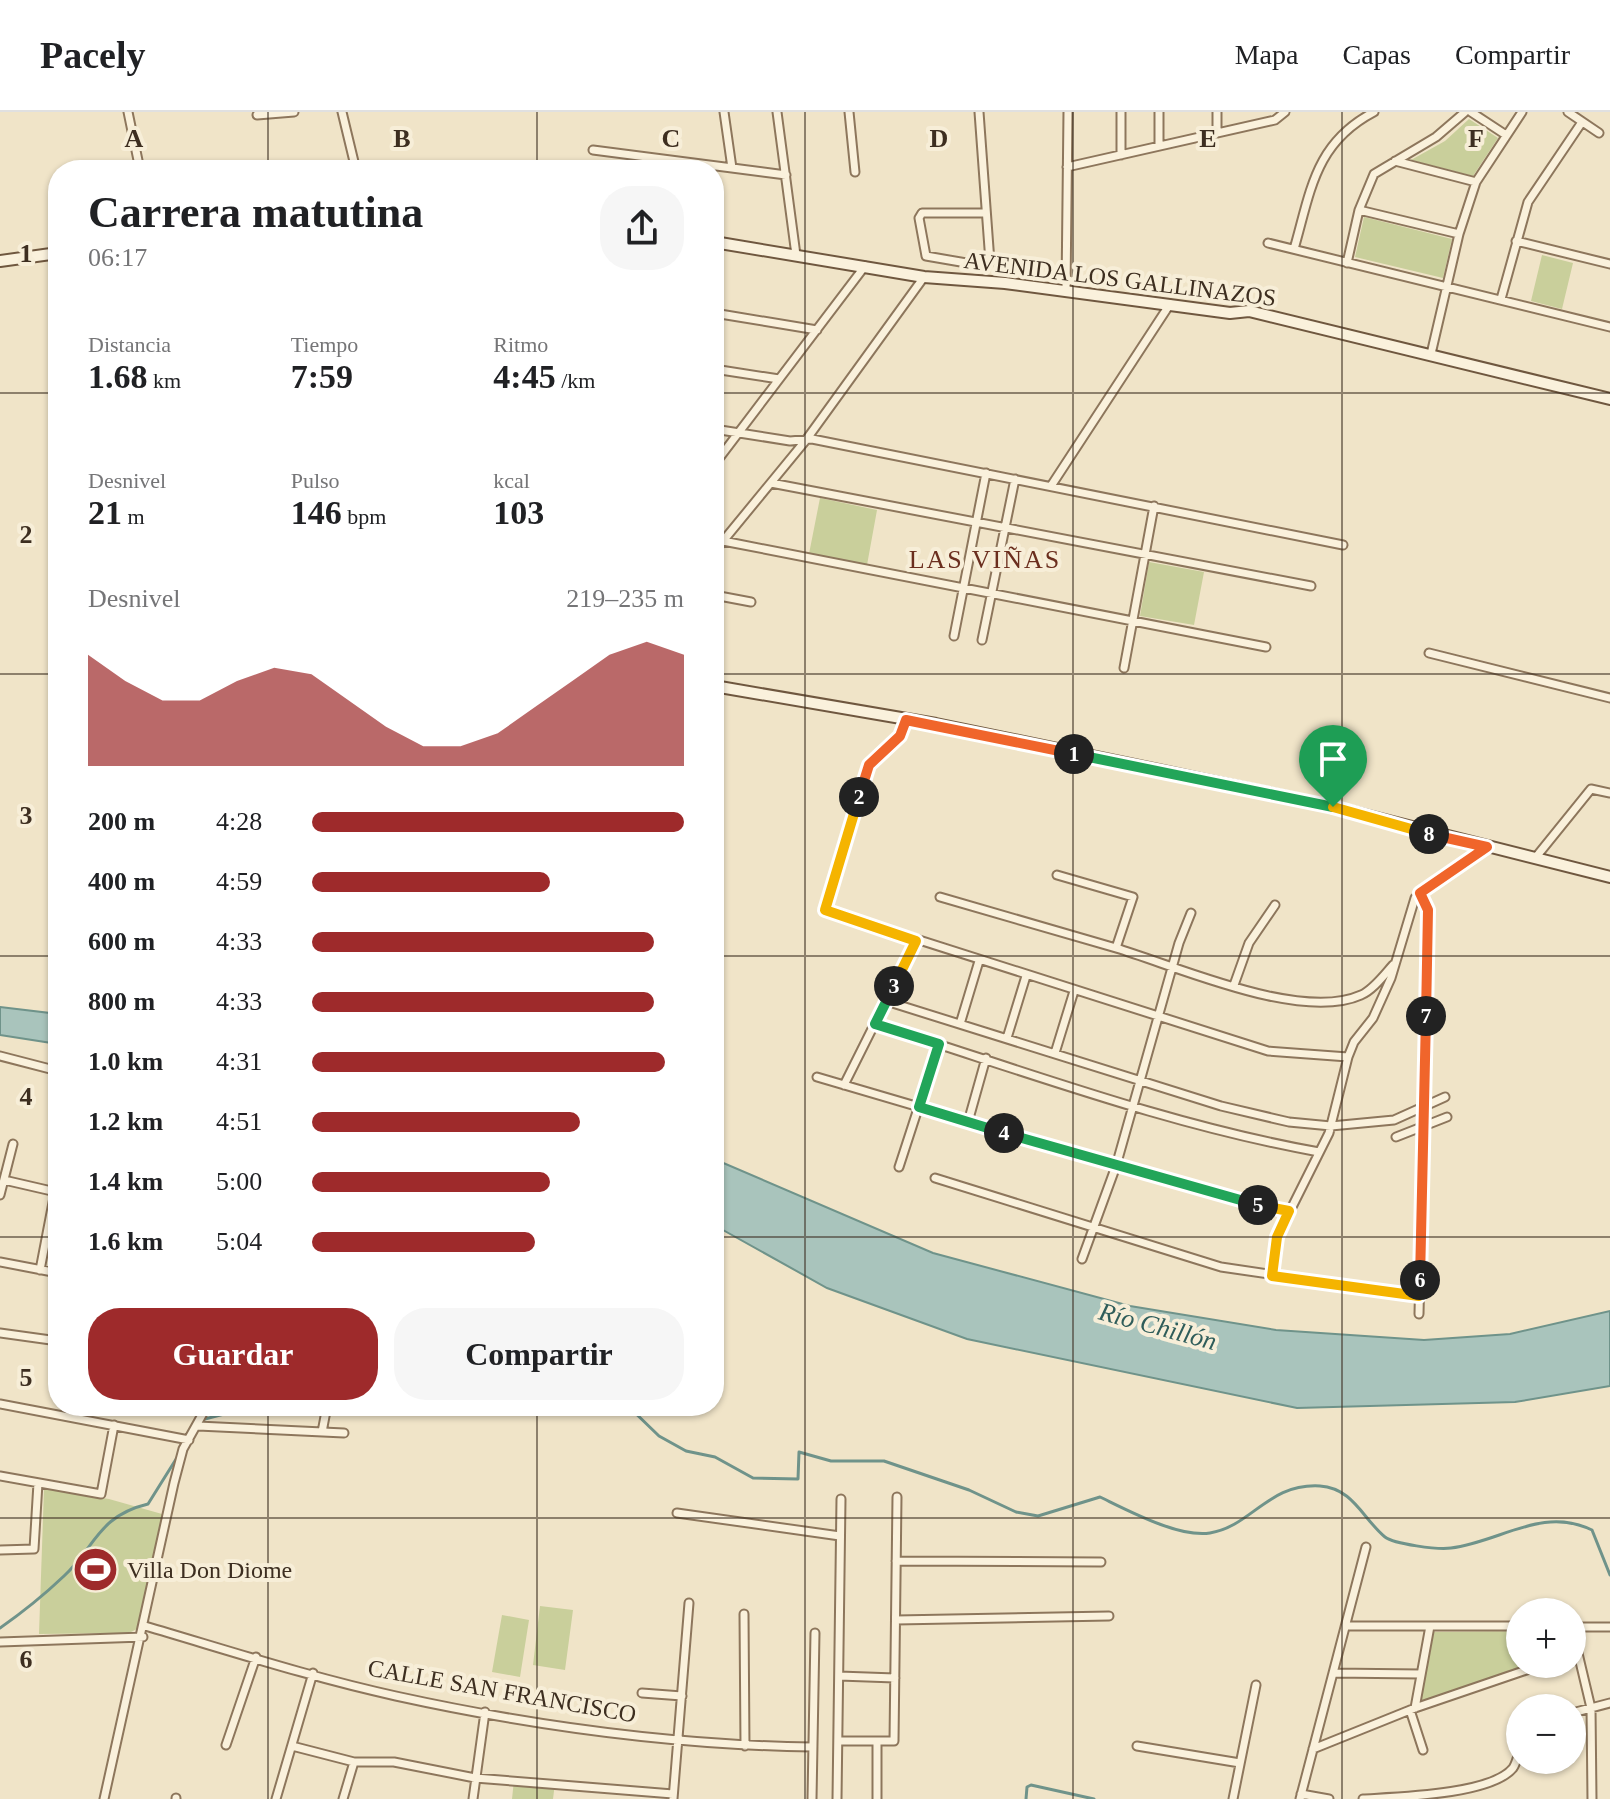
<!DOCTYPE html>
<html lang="es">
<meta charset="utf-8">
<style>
body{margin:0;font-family:"Times New Roman",serif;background:#f6f6f6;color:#202124;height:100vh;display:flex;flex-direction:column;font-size:30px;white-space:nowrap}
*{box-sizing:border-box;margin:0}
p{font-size:26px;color:#757577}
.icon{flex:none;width:44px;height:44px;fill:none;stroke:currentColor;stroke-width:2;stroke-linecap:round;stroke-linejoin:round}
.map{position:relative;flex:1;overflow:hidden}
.side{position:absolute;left:48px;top:48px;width:676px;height:1256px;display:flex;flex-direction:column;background:#fff;border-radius:32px;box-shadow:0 2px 6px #0004}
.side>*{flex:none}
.fabs{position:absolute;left:1506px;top:1486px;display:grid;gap:16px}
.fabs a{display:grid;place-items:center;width:80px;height:80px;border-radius:50%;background:#fff;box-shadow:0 2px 6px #0004;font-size:40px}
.pin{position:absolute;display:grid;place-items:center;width:68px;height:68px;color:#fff;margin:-82px -34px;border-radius:50% 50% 50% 0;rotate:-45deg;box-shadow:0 0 8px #0007}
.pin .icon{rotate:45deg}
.km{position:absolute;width:40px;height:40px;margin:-20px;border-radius:50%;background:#222;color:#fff;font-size:22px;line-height:40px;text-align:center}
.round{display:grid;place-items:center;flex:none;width:84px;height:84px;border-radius:32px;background:#f6f6f6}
.headline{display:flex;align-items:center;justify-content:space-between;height:136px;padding:0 40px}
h1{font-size:44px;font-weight:800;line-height:60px}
.stats{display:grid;grid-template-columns:repeat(3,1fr);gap:12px;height:136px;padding:8px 40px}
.stats div{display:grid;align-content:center}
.stats b{font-size:34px;font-weight:800}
.stats small{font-size:22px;font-weight:400}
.stats p{font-size:22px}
.chart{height:224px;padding:16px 40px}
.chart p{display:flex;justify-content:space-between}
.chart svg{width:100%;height:144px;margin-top:8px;fill:#9e2a2b;opacity:.7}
.primary-button{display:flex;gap:16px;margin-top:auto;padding:16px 40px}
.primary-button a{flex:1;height:92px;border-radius:32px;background:#9e2a2b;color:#fff;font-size:32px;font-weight:800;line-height:92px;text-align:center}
.primary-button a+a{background:#f6f6f6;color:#202124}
ul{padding:0 40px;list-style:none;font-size:26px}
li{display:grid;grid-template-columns:128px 96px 1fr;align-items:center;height:60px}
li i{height:20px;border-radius:10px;background:#9e2a2b}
header{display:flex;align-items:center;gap:48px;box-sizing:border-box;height:112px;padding:0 40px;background:#fff;border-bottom:2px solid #e0e0e0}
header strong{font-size:38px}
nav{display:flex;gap:44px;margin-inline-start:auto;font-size:28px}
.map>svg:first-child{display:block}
.green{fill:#c9cf9b}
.water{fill:#a9c4bc;stroke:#6f938a;stroke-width:2}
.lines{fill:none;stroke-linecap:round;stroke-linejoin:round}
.stream{stroke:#6f938a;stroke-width:3}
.street-casing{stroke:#8d765c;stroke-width:11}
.secondary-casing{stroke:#6f573f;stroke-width:14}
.street{stroke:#faf1dc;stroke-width:7}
.secondary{stroke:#faf1dc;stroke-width:10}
.split-1-casing{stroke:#fff;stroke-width:16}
.split-2-casing{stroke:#fff;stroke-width:16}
.split-3-casing{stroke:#fff;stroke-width:16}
.split-4-casing{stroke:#fff;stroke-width:16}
.split-5-casing{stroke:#fff;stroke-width:16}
.split-6-casing{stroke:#fff;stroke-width:16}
.split-7-casing{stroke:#fff;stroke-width:16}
.split-8-casing{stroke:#fff;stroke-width:16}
.split-9-casing{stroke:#fff;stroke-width:16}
.split-1{stroke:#22a559;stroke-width:10}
.split-2{stroke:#f0652b;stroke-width:10}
.split-3{stroke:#f5b400;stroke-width:10}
.split-4{stroke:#22a559;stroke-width:10}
.split-5{stroke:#22a559;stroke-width:10}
.split-6{stroke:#f5b400;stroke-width:10}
.split-7{stroke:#f0652b;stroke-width:10}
.split-8{stroke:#f0652b;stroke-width:10}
.split-9{stroke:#f5b400;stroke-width:10}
.grid{fill:none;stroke:#3d2e20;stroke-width:2;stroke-opacity:0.55}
.labels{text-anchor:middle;stroke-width:8;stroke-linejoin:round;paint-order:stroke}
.street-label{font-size:24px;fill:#3d2e20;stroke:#f7eed8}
.poi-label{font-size:24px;fill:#3d2e20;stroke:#f7eed8;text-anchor:start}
.neighbourhood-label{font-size:26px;letter-spacing:2px;fill:#6b2e1e;stroke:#f7eed8}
.water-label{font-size:26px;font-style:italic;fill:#2f5d5a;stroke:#f7eed8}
.grid-label{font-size:26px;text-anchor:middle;font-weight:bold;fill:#3d2e20;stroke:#f7eed8;stroke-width:8;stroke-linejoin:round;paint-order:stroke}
</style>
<header>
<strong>Pacely</strong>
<nav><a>Mapa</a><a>Capas</a><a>Compartir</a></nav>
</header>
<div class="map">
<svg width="1610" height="1687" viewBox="0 0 1610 1687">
<rect width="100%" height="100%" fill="#f0e4c8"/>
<!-- green -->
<path class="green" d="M 1469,7 L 1498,26 L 1473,64 L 1411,48 L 1445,29 Z
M 1364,105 L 1452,127 L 1443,166 L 1355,145 Z
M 1542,143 L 1573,151 L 1562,197 L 1531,189 Z
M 820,386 L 877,398 L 867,453 L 809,442 Z
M 1149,450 L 1204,460 L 1194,513 L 1140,504 Z
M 44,1377 L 109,1387 L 162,1402 L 141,1515 L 129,1521 L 39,1522 Z
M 540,1494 L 573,1498 L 565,1558 L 533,1553 Z
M 502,1503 L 529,1508 L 520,1565 L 492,1560 Z
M 1520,1519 L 1520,1552 L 1530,1552 L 1421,1589 L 1434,1520 Z
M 514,1668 L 555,1671 L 553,1687 L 512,1687 Z"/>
<!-- water -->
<path class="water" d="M 0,895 L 58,902 L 58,932 L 0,923 Z
M 714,1047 L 933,1141 L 1130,1194 L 1276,1218 L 1424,1228 L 1510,1222 L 1610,1199 L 1610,1274 L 1515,1290 L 1297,1296 L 967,1227 L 827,1176 L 714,1113 Z"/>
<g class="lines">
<!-- stream -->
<path class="stream" d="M 628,1294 L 659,1324 L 686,1339 L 715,1345 L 753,1366 L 798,1367 L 799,1340 L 831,1349 L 884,1349 L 969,1378 L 1016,1400 L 1038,1404 L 1100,1385 C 1127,1398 1179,1426 1210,1421 C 1252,1414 1268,1371 1320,1374 C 1353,1376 1363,1407 1385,1425 C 1394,1432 1438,1438 1451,1436 C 1500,1430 1542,1394 1592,1418 L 1610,1463
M 201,1308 L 255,1294
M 0,1516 C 23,1500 44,1483 64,1464 C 96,1434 98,1404 148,1392 L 178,1344
M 1026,1687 L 1027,1675 L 1031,1673 L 1094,1687"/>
<defs>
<path id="street" d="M 128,0 L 140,58
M 342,0 L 356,58
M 724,0 L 732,56
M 777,0 L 796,143
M 849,0 L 855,60
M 979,0 L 990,150 L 984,154 L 926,144 L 919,106 L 922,101 L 986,101
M 1159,0 L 1159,34
M 1471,0 L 1506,23
M 1568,0 L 1599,21
M 257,3 L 294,0
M 1217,21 L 1217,0
M 593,38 L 786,63
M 1121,43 L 1121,0
M 1395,49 L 1476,70
M 1067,55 L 1275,8 L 1285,0
M 1359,98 L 1459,122
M 1516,129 L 1610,152
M 1268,131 L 1610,215
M 1294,137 C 1311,78 1315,31 1374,0
M 1347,151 L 1359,98 L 1374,62 L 1436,25 L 1465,0
M 1066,178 L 1068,0
M 1501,187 L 1528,90 L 1582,10
M 714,201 L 817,218
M 1431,242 L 1459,122 L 1476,70 L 1522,0
M 714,257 L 779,267
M 714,317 L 790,329 L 812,327 L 1343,433
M 714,353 L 865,154
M 771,371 L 1311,474
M 1051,374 L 1170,192
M 723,429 L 1266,535
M 714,440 L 806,328 L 924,165
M 714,483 L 751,490
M 954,524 L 986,361
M 982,528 L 1015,367
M 1429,541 L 1610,586
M 1124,556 L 1154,394
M 906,608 L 900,624 L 869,653 L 825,798 L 1268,939 L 1348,945
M 1536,745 L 1591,677 L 1610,681
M 940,785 L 1116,836 L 1133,785 L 1057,763
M 1116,836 C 1179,855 1301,910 1361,883 C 1373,878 1384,863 1393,853
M 1234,873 L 1249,831 L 1275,793
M 886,889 L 1221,994 L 1289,1010 L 1331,1014 L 1394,1008 L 1445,985
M 875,912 C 1022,958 1168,1013 1319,1040
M 960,912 L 979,849
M 1007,926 L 1026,864
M 1055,941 L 1074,879
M 0,944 L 58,959
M 817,965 L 1239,1089 L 1289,1099
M 844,973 L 916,829
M 968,1010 L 986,946
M 1396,1025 L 1447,1005
M 899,1055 L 939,932
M 935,1066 L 1221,1155 L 1419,1184
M 4,1068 L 56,1080
M 0,1083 L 13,1032
M 1082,1147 L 1116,1054 L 1179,831 L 1191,801
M 0,1150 L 58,1161
M 40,1158 L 55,1080
M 1272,1164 L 1277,1125 L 1329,1021 L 1348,945 L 1354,930 L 1373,906 L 1391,866 L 1415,786 L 1487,735
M 1419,1202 L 1428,798 L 1420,781
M 0,1221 L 58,1229
M 0,1292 L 189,1328
M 198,1314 L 344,1321
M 322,1320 L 327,1294
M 0,1364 L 101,1382 L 114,1313
M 677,1401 L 840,1424
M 0,1438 L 34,1437 L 38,1371
M 896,1449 L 1101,1450
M 744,1502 L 745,1634
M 896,1508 L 1109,1504
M 145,1514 C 227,1538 313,1566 396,1584 C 533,1614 673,1633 812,1635
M 1346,1514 L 1520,1514
M 1572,1515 L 1610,1515
M 1572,1516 L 1591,1596 L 1592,1687
M 0,1530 L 143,1525
M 1333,1561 L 1421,1562
M 839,1564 L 895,1566
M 642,1581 L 682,1584
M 1415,1596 L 1430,1514
M 1410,1598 L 1423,1638
M 1572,1601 L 1610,1591
M 838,1629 L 894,1629 L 897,1385
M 226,1633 L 256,1545
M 292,1634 L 354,1650 L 394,1650 L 475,1666 L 673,1682
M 1137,1634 L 1240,1651
M 1313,1637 L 1415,1596 L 1544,1552
M 1301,1682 L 1329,1687
M 104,1687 L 174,1371 L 183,1337 L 207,1294
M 176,1687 L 176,1686
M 276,1687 L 313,1561
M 343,1687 L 354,1650
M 473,1687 L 485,1600
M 673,1687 L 689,1491
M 812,1687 L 815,1521
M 837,1687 L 841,1387
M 877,1687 L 877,1629
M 1233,1687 L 1256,1573
M 1300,1687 L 1366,1435
M 1363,1687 C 1396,1685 1491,1683 1513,1656 C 1516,1652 1518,1643 1520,1638"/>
<path id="secondary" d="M 714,130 L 924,165 L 1005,171 L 1230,201 L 1249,199 L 1610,287
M 0,149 L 58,141
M 714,574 L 936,612 L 1135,653 L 1333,695 L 1610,765"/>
</defs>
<!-- street casing -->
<use href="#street" class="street-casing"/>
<!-- secondary casing -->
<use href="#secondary" class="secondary-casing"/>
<!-- street -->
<use href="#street" class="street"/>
<!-- secondary -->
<use href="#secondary" class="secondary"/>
</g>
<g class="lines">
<defs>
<path id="split-1" d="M 1074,642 L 1333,695"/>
<path id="split-2" d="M 859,685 L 869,653 L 900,624 L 906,608 L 1074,642"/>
<path id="split-3" d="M 859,685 L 825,798 L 916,829 L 894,874"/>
<path id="split-4" d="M 894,874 L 875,912 L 939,932 L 919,995 L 1004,1021"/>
<path id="split-5" d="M 1004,1021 L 1258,1093"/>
<path id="split-6" d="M 1258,1093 L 1289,1099 L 1277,1125 L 1272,1164 L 1419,1184 L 1420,1168"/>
<path id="split-7" d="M 1420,1168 L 1426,904"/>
<path id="split-8" d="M 1426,904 L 1428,798 L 1420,781 L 1487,735 L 1429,722"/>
<path id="split-9" d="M 1333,695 L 1429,722"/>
</defs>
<!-- split-1 casing -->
<use href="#split-1" class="split-1-casing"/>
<!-- split-2 casing -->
<use href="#split-2" class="split-2-casing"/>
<!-- split-3 casing -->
<use href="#split-3" class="split-3-casing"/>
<!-- split-4 casing -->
<use href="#split-4" class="split-4-casing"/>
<!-- split-5 casing -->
<use href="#split-5" class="split-5-casing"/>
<!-- split-6 casing -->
<use href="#split-6" class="split-6-casing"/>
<!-- split-7 casing -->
<use href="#split-7" class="split-7-casing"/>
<!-- split-8 casing -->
<use href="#split-8" class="split-8-casing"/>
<!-- split-9 casing -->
<use href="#split-9" class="split-9-casing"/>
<!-- split-1 -->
<use href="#split-1" class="split-1"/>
<!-- split-2 -->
<use href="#split-2" class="split-2"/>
<!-- split-3 -->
<use href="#split-3" class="split-3"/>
<!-- split-4 -->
<use href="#split-4" class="split-4"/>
<!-- split-5 -->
<use href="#split-5" class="split-5"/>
<!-- split-6 -->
<use href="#split-6" class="split-6"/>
<!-- split-7 -->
<use href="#split-7" class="split-7"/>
<!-- split-8 -->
<use href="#split-8" class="split-8"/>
<!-- split-9 -->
<use href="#split-9" class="split-9"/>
</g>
<!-- grid -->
<path class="grid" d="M 268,0 L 268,58M 537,0 L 537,58M 805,0 L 805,1687M 1073,0 L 1073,1687M 1342,0 L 1342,1687M 0,281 L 58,281M 714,281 L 1610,281M 0,562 L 58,562M 714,562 L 1610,562M 0,844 L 58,844M 714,844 L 1610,844M 0,1125 L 58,1125M 714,1125 L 1610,1125M 268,1294 L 268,1687M 537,1294 L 537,1687M 0,1406 L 1610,1406"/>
<!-- icons -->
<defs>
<symbol id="stadium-disc" viewBox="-11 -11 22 22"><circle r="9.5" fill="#9e2a2b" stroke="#f7eed8"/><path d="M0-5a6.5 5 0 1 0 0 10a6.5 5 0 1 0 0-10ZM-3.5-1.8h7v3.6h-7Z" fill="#fff"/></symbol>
</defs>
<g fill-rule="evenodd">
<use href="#stadium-disc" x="70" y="1432" width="51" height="51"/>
</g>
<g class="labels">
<!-- street labels -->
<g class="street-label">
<text transform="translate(1120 167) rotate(7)" y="8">AVENIDA LOS GALLINAZOS</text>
<text transform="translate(502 1579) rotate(10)" y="8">CALLE SAN FRANCISCO</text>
</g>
<!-- poi labels -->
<g class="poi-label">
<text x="127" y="1466">Villa Don Diome</text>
</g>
<!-- neighbourhood labels -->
<g class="neighbourhood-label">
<text x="985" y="456">LAS VIÑAS</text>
</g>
<!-- water labels -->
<g class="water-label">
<text transform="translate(1158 1214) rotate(15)" y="9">Río Chillón</text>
</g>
</g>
<g class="grid-label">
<text x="134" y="35">A</text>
<text x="402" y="35">B</text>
<text x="671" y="35">C</text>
<text x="939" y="35">D</text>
<text x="1208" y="35">E</text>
<text x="1476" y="35">F</text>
<text x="26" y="150">1</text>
<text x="26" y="431">2</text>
<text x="26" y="712">3</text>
<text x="26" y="993">4</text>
<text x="26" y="1274">5</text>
<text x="26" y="1556">6</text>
</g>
</svg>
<div class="fabs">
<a>+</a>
<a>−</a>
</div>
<div class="pin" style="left:1333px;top:695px;background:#1e9e55"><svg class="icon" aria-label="arrive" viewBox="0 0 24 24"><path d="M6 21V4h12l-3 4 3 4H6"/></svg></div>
<b class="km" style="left:1074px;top:642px">1</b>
<b class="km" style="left:859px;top:685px">2</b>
<b class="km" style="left:894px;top:874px">3</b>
<b class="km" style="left:1004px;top:1021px">4</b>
<b class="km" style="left:1258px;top:1093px">5</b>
<b class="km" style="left:1420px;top:1168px">6</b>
<b class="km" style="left:1426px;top:904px">7</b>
<b class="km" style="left:1429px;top:722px">8</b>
<section class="side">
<div class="headline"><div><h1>Carrera matutina</h1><p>06:17</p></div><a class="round"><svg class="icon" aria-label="share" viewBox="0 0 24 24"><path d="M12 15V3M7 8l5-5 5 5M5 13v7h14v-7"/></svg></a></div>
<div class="stats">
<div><p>Distancia</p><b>1.68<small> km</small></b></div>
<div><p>Tiempo</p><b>7:59</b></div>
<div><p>Ritmo</p><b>4:45<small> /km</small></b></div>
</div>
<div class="stats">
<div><p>Desnivel</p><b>21<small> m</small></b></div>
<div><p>Pulso</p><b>146<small> bpm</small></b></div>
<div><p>kcal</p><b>103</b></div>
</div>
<div class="chart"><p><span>Desnivel</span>219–235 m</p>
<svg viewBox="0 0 160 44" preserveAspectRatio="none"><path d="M0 44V10L10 18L20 24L30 24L40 18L50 14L60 16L70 24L80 32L90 38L100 38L110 34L120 26L130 18L140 10L150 6L160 10V44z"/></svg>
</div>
<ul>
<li><b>200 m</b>4:28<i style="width:100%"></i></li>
<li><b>400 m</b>4:59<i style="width:64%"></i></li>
<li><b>600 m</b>4:33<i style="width:92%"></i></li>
<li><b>800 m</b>4:33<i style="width:92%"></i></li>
<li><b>1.0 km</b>4:31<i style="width:95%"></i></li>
<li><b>1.2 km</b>4:51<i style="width:72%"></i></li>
<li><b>1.4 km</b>5:00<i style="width:64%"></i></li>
<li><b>1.6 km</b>5:04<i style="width:60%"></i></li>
</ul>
<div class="primary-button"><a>Guardar</a><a>Compartir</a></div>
</section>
</div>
